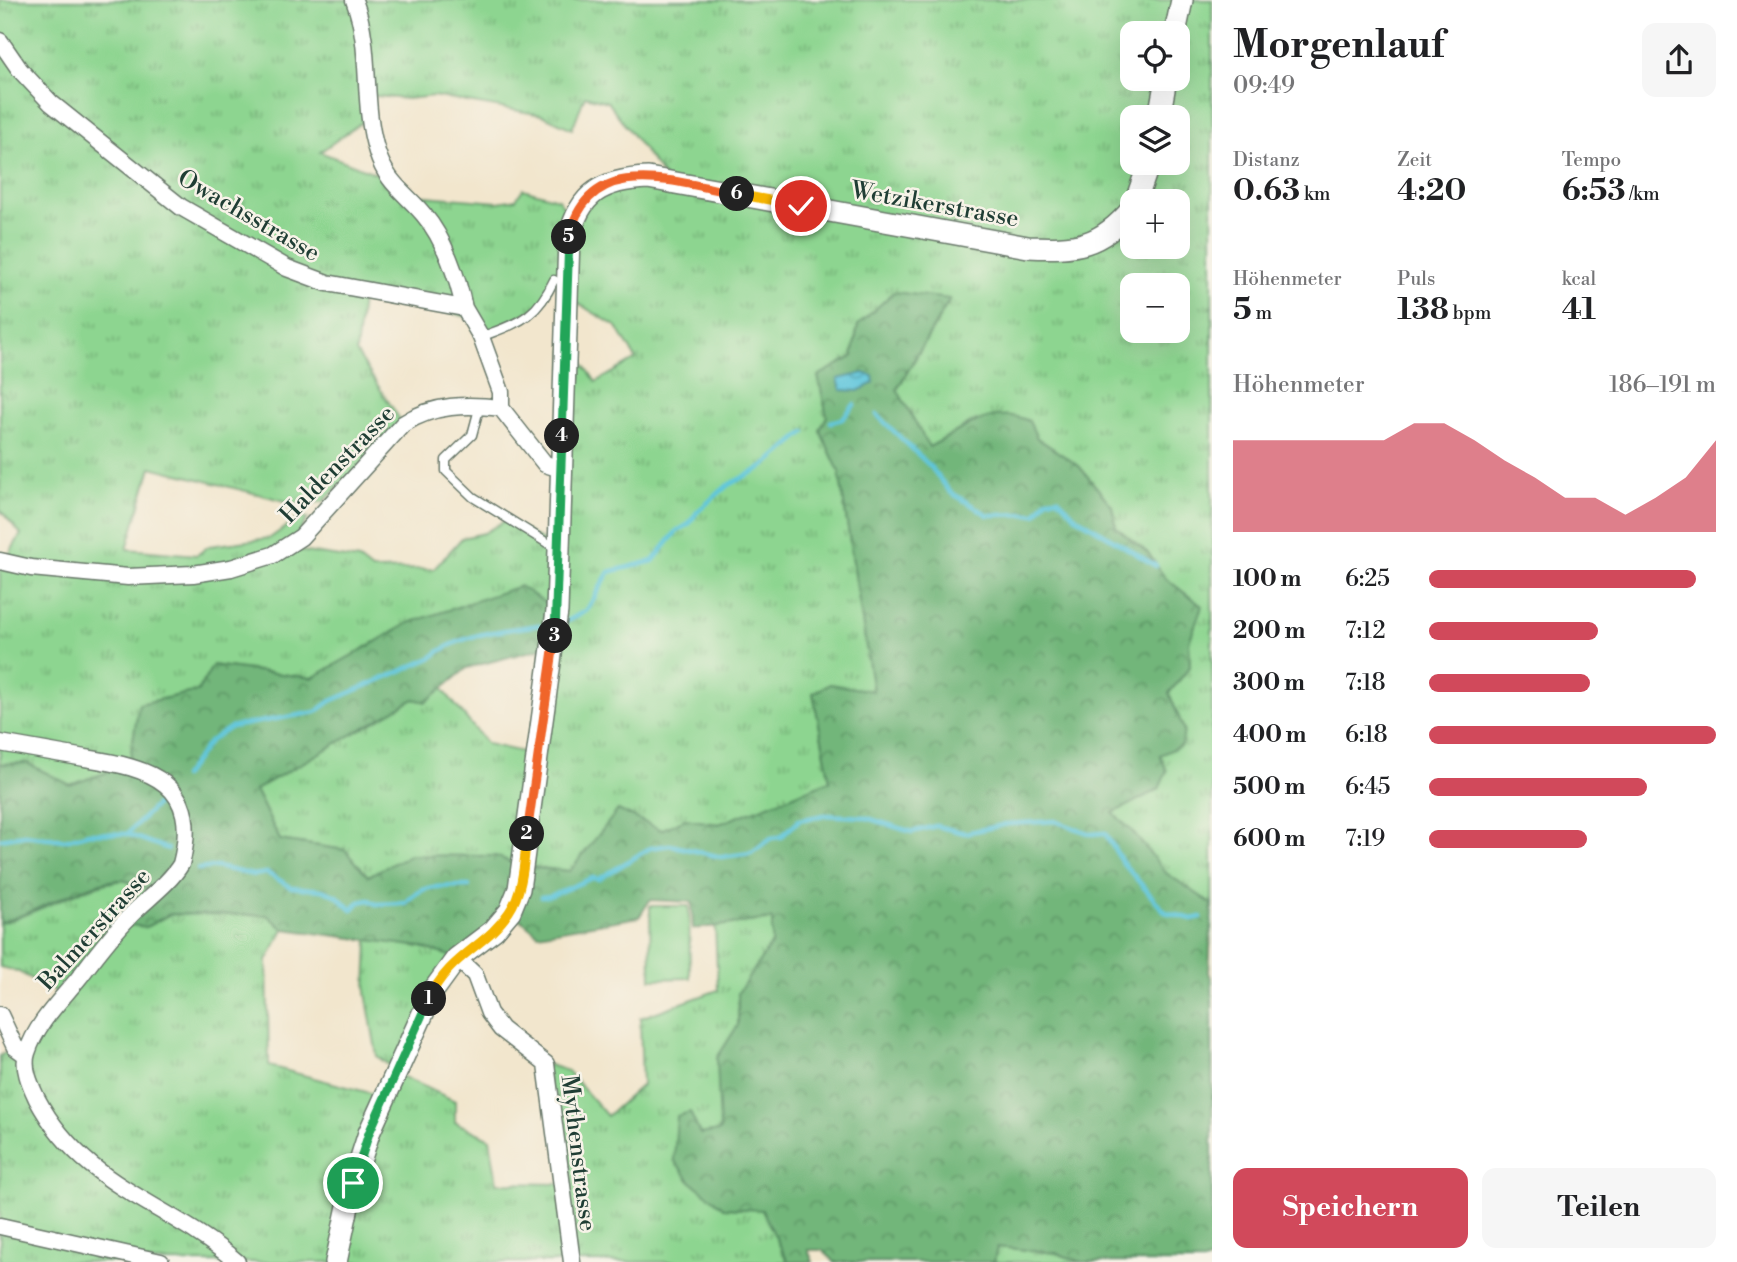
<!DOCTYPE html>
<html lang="de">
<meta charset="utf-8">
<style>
body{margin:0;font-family:"Libre Bodoni",serif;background:#f6f6f6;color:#202124;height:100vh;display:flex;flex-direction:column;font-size:26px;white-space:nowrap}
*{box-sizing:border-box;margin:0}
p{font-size:23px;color:#757577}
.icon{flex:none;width:38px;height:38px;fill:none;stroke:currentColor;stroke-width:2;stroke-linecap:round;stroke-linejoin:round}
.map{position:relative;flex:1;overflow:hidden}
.side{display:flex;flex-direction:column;background:#fff;width:525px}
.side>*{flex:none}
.tools{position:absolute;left:1120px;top:21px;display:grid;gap:14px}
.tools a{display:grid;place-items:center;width:70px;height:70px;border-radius:14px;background:#fff;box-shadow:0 7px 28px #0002;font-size:35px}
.pin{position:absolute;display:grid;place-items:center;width:60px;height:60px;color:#fff;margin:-30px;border:4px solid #fff;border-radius:50%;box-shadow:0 2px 7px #0007}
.km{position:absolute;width:35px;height:35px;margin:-18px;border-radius:50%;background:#222;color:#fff;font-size:19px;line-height:35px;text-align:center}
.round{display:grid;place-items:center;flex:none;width:74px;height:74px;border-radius:14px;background:#f6f6f6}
.summary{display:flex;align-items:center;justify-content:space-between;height:119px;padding:0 21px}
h1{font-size:38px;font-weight:700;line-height:52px}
.figures{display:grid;grid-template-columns:repeat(3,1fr);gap:10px;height:119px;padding:7px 21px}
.figures div{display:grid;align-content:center}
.figures b{font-size:30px;font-weight:700}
.figures small{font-size:19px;font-weight:400}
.figures p{font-size:19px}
.chart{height:196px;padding:14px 21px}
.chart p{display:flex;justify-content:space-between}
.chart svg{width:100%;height:126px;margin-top:7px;fill:#d1495b;opacity:.7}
.cta{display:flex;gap:14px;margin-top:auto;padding:14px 21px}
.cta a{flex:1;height:80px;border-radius:14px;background:#d1495b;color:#fff;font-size:28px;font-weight:700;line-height:80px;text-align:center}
.cta a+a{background:#f6f6f6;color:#202124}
ul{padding:0 21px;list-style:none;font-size:23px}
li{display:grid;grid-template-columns:112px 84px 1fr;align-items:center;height:52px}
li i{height:18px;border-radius:9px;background:#d1495b}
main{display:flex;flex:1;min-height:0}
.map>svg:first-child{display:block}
.grass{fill:url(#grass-tufts);stroke:#568962;stroke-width:2;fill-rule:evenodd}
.forest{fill:url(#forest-crowns);stroke:#487a57;stroke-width:2}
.green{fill:#8dd590;stroke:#568962;stroke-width:2}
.water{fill:url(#water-waves);stroke:#3f8288;stroke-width:2}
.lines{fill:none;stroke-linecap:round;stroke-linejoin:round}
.stream{stroke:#5fc6dc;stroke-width:4.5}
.lane-casing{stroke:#69786a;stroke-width:11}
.street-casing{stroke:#69786a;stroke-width:19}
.secondary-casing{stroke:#69786a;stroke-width:24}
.lane{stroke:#fff;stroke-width:8}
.street{stroke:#fff;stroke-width:16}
.secondary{stroke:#fff;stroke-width:21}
.split-1-casing{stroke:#fff;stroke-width:14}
.split-2-casing{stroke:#fff;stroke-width:14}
.split-3-casing{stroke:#fff;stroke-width:14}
.split-4-casing{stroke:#fff;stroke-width:14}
.split-5-casing{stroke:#fff;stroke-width:14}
.split-6-casing{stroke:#fff;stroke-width:14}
.split-7-casing{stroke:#fff;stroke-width:14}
.split-1{stroke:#22a559;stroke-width:9}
.split-2{stroke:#f5b400;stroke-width:9}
.split-3{stroke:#f0652b;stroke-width:9}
.split-4{stroke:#22a559;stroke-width:9}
.split-5{stroke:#22a559;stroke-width:9}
.split-6{stroke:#f0652b;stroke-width:9}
.split-7{stroke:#f5b400;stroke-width:9}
.labels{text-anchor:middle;stroke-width:5;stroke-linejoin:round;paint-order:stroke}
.street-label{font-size:24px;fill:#1f3d34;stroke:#f7f3e8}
</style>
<main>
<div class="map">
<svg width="1212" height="1262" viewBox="0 0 1212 1262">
<defs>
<pattern id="grass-tufts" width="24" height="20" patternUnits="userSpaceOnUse" patternTransform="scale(1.75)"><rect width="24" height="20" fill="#8dd590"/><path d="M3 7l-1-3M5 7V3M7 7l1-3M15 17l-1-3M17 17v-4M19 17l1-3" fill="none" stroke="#73ae76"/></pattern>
<pattern id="forest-crowns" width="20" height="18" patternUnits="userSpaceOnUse" patternTransform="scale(1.75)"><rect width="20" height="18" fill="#72b67a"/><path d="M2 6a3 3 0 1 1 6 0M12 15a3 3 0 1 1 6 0" fill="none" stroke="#5d9565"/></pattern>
<pattern id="water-waves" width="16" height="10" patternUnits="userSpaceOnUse" patternTransform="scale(1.75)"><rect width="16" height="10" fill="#5fc6dc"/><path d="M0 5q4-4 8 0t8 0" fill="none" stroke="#4ea2b3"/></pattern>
</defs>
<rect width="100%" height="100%" fill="#f7f3e8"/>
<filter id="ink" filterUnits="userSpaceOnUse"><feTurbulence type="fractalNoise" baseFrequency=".0143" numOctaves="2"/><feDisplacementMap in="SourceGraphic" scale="14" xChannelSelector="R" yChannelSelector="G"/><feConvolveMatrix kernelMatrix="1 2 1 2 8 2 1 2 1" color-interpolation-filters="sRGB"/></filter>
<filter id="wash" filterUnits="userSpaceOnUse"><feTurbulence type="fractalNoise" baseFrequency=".00686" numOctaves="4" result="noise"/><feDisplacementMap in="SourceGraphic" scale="28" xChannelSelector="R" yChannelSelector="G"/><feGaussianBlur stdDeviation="1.57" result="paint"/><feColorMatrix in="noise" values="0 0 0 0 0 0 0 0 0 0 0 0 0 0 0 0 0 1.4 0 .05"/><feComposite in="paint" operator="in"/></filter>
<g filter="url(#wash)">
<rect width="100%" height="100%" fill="#f2e6cd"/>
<!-- grass -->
<path class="grass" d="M 0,0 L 1212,0 L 1212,904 L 1166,873 L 1112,813 L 1159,789 L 1160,755 L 1184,730 L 1169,693 L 1190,667 L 1189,642 L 1202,606 L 1165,578 L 1149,554 L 1116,527 L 1112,506 L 1079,466 L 1037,438 L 976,420 L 929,447 L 897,390 L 950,300 L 894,292 L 858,325 L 852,357 L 818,376 L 827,416 L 820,431 L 839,471 L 873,692 L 830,684 L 813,693 L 830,781 L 719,824 L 685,819 L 661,830 L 618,810 L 571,871 L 410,855 L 368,876 L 345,850 L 280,840 L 255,790 L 414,699 L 426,702 L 441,687 L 487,744 L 536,755 L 554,645 L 409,623 L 312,678 L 213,665 L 198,691 L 139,704 L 129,765 L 70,785 L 27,763 L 0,764 L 0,561 L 8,556 L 21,534 L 0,510 ZM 1132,33 L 1178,33 L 1178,79 L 1132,79 ZM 367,95 L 407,99 L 433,96 L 542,115 L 572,129 L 585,96 L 608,102 L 666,180 L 595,191 L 573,219 L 558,199 L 523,189 L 516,199 L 498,202 L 401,194 L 388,178 L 320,152 L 369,117 ZM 1132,117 L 1178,117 L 1178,163 L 1132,163 ZM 1132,201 L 1178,201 L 1178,247 L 1132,247 ZM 560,272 L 566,296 L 617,327 L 636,359 L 596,382 L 565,336 L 558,549 L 506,520 L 484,533 L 462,538 L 434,569 L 372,570 L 359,560 L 306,552 L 290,547 L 308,518 L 300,517 L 270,538 L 209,546 L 197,555 L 127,549 L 151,467 L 293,503 L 323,502 L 403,424 L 356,352 L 363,290 L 471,318 L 481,337 L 543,304 ZM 1132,285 L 1178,285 L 1178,331 L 1132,331 Z
M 123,880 L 154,891 L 146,927 L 170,914 L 267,915 L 284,929 L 267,961 L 269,1066 L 385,1097 L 395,1073 L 455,1101 L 455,1122 L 490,1139 L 497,1183 L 563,1184 L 546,1064 L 568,1071 L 607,1116 L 642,1085 L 640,1018 L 718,990 L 715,926 L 772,919 L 772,943 L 738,993 L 738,1025 L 717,1058 L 721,1131 L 700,1134 L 724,1208 L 762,1209 L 788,1262 L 0,1262 L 0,1056 L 15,1047 L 25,1055 L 64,996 L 17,971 L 0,967 L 0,923 C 42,912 80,886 123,880 Z
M 368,938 L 421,947 L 457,958 L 396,1071 L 377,1056 L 366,993 Z
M 997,1247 L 1056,1253 L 1082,1262 L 994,1262 Z"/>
<!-- forest -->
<path class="forest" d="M 894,292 L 950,299 L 897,389 L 929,447 C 964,430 989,404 1029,421 L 1037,438 L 1079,466 L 1112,506 L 1116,527 L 1149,554 L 1165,578 L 1202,606 L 1189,642 L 1190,667 L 1169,693 L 1184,730 L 1182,745 L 1160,755 L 1167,771 L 1159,789 L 1113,813 L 1132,831 L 1166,873 L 1212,904 L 1209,972 L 1212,983 L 1212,1259 L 1203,1262 L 1082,1262 L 1056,1253 L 997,1247 L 994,1262 L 835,1262 L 822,1250 L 808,1250 L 813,1262 L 788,1262 L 762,1210 L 724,1208 L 690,1181 L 674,1160 L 677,1116 L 690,1112 L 700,1134 L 720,1131 L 717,1058 L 738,1025 L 738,993 L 772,943 L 772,919 L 693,929 L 692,902 L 650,900 L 639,917 L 538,934 L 510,911 L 457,958 L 421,947 L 284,929 L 267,915 L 170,914 L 146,927 L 122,924 L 153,891 C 144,888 132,881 122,880 C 93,878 32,914 0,923 L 0,764 L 27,763 L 70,785 L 129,765 L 139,704 L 198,691 L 213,665 L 312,678 L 409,623 L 520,586 L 557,611 L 554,645 L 467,668 L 426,702 L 414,699 L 255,790 L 280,840 L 345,850 L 368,876 L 410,855 L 496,856 L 523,867 L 570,871 L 618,810 L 661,830 L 685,819 L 719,824 L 830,781 L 813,693 L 830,684 L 873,691 L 839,471 L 820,430 L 827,416 L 818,376 L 852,357 L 858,325 Z"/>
<!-- green -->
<path class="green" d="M 650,906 L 689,906 L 690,978 L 651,979 Z"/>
<!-- water -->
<path class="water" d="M 864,373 L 873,376 L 874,383 L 858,391 L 841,390 L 838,379 Z"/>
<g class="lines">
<!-- stream -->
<path class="stream" d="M 877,415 L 930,466 L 950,492 L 988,515 L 1036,514 L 1047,499 L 1058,498 L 1076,517 L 1156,566
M 831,422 L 842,419 L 854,405
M 564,623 L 587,610 L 609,572 L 653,561 L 676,532 L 689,524 L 697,512 L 728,485 L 763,467 L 805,432
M 183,777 L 210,741 L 231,727 L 316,712 L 331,701 L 431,658 C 459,633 503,631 539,625
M 127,834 L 168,849
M 0,839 L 24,835 L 65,840 L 89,833 L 127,834 L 161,800
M 198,869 L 217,867 L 254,875 L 267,873 L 291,887 L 322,890 L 337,896 L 352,910 L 359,902 L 369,900 L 376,904 L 406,903 C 422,882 445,887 469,886
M 541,897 L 550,896 L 592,878 L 599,879 L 650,848 L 670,845 L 721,857 L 751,853 L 771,838 L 781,837 L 799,820 L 824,815 L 864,817 L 912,832 L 936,826 L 965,833 L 1008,824 L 1055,821 L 1091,834 L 1105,833 L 1122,862 L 1165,912 L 1192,919 L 1201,917"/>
</g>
</g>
<g filter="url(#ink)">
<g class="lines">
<defs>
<path id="lane" d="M 481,337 C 519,322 536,319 554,280
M 480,405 L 472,435 L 446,460 L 446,471 L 473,497 L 557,549"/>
<path id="street" d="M 354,0 C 373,50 361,102 377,152 C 387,184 405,192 424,215 C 444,238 458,279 464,308
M 0,41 L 20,70 L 51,103 L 181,207 L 287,268 L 327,283 L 464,308 L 481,337 L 501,392 L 501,408 L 545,464 L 561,469
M 0,561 L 31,568 L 128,577 L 193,574 L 231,568 L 273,555 L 301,537 L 403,424 C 433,404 467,404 501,408
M 0,743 C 28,748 57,753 85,758 C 151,768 202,783 181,864 C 169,884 145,900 129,917 C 110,936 94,958 78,979 C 59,1002 36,1024 27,1053 C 22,1068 31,1086 37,1099 C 84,1188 166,1201 237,1262
M 457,958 L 475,975 L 489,1013 L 501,1029 L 546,1064 L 572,1262
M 0,1015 L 15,1047 L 26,1055
M 0,1226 L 161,1262"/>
<path id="secondary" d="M 1175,33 L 1182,0
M 1159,117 L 1166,79
M 1136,201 L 1149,163
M 336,1262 L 353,1183 L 369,1133 L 433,991 L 457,958 L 494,930 L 510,911 L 519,889 L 557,611 L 569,238 C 580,192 603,180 648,178 L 1028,247 C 1076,249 1100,247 1132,209"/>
</defs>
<!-- lane casing -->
<use href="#lane" class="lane-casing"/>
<!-- street casing -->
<use href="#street" class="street-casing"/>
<!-- secondary casing -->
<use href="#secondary" class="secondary-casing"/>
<!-- lane -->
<use href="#lane" class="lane"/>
<!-- street -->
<use href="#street" class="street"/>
<!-- secondary -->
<use href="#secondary" class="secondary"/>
</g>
</g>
<g class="lines" filter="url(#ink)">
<defs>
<path id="split-1" d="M 353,1183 L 369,1133 L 429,999"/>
<path id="split-2" d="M 429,999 C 449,955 486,947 509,912 C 524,890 524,859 527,834"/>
<path id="split-3" d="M 527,834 L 555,636"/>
<path id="split-4" d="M 555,636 L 562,436"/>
<path id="split-5" d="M 562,436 L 569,237"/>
<path id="split-6" d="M 569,237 C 589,151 675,182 737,194"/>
<path id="split-7" d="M 737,194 L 801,206"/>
</defs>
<!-- split-1 casing -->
<use href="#split-1" class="split-1-casing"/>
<!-- split-2 casing -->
<use href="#split-2" class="split-2-casing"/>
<!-- split-3 casing -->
<use href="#split-3" class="split-3-casing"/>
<!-- split-4 casing -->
<use href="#split-4" class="split-4-casing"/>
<!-- split-5 casing -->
<use href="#split-5" class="split-5-casing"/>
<!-- split-6 casing -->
<use href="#split-6" class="split-6-casing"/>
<!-- split-7 casing -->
<use href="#split-7" class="split-7-casing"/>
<!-- split-1 -->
<use href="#split-1" class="split-1"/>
<!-- split-2 -->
<use href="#split-2" class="split-2"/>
<!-- split-3 -->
<use href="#split-3" class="split-3"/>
<!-- split-4 -->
<use href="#split-4" class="split-4"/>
<!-- split-5 -->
<use href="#split-5" class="split-5"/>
<!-- split-6 -->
<use href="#split-6" class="split-6"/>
<!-- split-7 -->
<use href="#split-7" class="split-7"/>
</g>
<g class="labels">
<!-- street labels -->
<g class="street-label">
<text transform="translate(935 204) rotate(10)" y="8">Wetzikerstrasse</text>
<text transform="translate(249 215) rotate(30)" y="8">Owachsstrasse</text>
<text transform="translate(337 464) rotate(-46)" y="8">Haldenstrasse</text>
<text transform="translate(94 929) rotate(-48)" y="8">Balmerstrasse</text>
<text transform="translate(579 1153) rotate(83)" y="8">Mythenstrasse</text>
</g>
</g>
</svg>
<div class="tools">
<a><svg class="icon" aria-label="locate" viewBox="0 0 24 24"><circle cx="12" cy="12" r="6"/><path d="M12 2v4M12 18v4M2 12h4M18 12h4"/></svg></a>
<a><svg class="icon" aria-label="layers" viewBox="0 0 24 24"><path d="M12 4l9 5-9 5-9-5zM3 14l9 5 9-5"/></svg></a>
<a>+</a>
<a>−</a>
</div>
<div class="pin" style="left:353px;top:1183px;background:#1e9e55"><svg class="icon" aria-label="arrive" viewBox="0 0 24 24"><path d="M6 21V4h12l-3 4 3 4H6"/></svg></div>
<div class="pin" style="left:801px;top:206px;background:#d93025"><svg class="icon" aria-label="check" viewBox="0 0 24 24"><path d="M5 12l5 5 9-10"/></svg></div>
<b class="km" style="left:429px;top:999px">1</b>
<b class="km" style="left:527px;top:834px">2</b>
<b class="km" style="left:555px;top:636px">3</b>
<b class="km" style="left:562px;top:436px">4</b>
<b class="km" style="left:569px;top:237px">5</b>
<b class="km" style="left:737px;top:194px">6</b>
</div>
<section class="side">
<div class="summary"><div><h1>Morgenlauf</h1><p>09:49</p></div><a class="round"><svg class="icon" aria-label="share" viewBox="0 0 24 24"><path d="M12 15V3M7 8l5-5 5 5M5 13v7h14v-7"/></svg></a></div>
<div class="figures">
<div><p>Distanz</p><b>0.63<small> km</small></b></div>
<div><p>Zeit</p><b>4:20</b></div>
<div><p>Tempo</p><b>6:53<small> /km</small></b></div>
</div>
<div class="figures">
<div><p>Höhenmeter</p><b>5<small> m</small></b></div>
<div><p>Puls</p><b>138<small> bpm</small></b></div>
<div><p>kcal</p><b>41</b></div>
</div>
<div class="chart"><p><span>Höhenmeter</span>186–191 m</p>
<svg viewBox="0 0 160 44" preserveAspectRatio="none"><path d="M0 44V12L10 12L20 12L30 12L40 12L50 12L60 6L70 6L80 12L90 19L100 25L110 32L120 32L130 38L140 32L150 25L160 12V44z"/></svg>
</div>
<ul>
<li><b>100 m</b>6:25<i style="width:93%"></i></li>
<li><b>200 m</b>7:12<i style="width:59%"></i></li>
<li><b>300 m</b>7:18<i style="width:56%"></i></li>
<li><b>400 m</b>6:18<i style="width:100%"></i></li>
<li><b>500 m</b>6:45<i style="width:76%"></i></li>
<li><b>600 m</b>7:19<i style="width:55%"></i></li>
</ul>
<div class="cta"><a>Speichern</a><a>Teilen</a></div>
</section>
</main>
